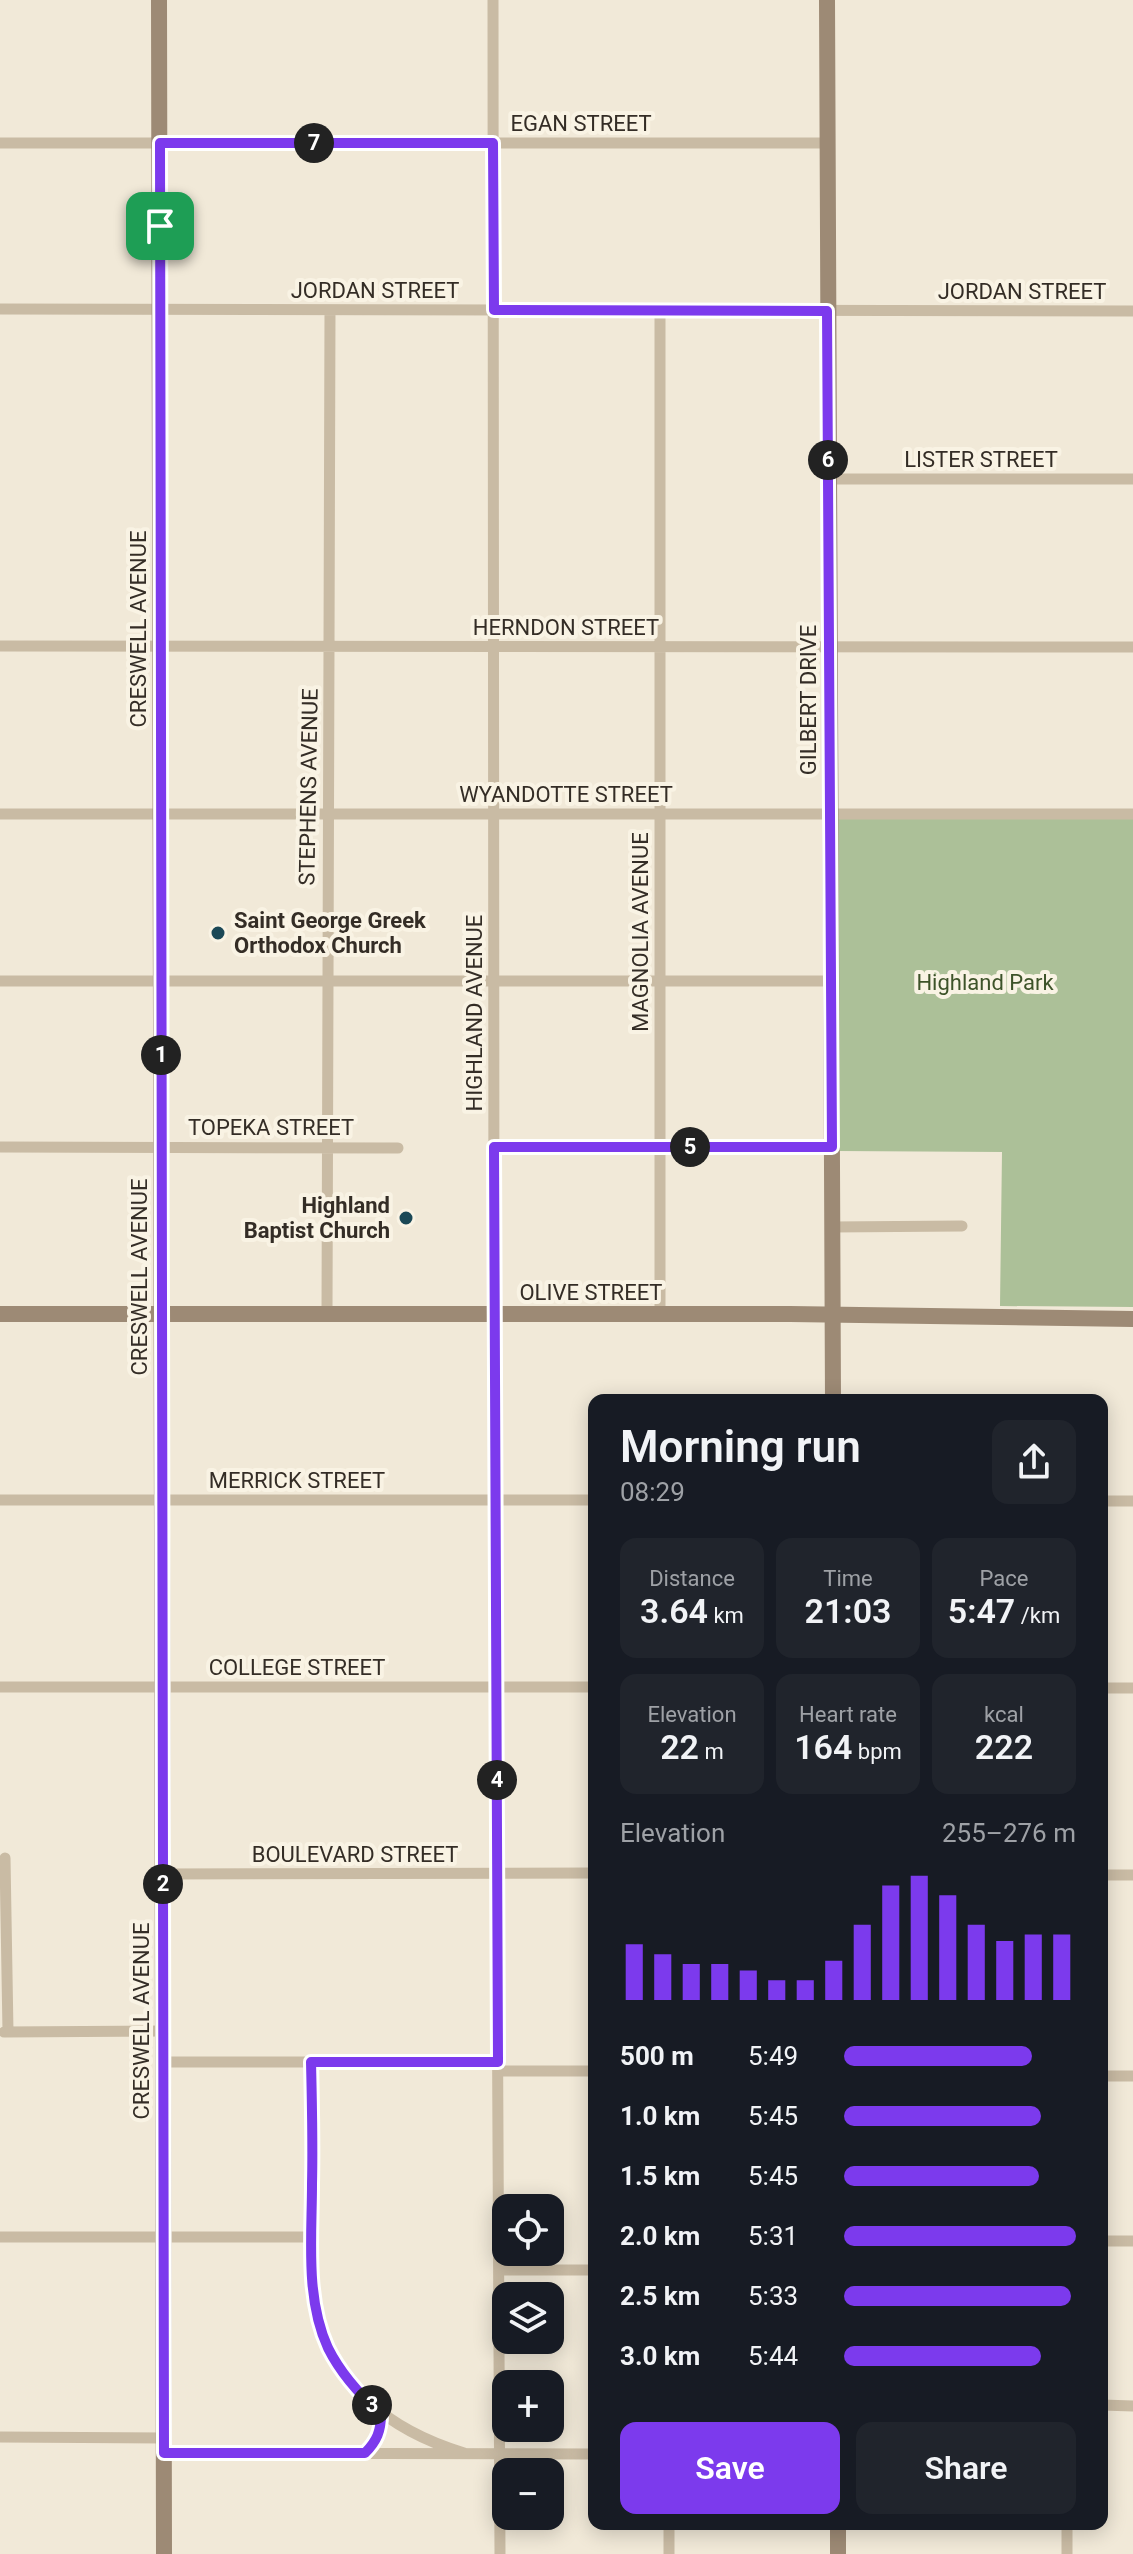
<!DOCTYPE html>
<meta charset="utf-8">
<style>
body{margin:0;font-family:Roboto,sans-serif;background:#20242c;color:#f1f3f6;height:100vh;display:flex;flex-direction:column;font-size:30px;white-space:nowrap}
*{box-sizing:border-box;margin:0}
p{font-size:26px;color:#9ea1a6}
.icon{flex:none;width:44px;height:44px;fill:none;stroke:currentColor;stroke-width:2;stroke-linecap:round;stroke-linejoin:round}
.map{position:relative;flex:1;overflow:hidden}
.details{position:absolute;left:588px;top:1394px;width:520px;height:1136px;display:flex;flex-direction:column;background:#171b24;border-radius:16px;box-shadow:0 4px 20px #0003}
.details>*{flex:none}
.fabs{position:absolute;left:492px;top:2194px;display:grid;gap:16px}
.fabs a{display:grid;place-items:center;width:72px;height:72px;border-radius:16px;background:#171b24;box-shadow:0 4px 20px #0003;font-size:40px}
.pin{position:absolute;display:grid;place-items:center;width:68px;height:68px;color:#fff;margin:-34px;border-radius:16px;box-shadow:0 4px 12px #0006}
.km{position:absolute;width:40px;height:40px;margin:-20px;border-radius:50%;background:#222;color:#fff;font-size:22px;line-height:40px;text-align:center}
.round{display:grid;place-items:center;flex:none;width:84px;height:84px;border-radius:16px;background:#20242c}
.head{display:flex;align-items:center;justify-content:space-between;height:136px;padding:0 32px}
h1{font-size:44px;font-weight:600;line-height:60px}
.figures{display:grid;grid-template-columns:repeat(3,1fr);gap:12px;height:136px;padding:8px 32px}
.figures div{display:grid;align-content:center;border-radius:16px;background:#20242c;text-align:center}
.figures b{font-size:34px;font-weight:600}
.figures small{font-size:22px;font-weight:400}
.figures p{font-size:22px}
.chart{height:224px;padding:16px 32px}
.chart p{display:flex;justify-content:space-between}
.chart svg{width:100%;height:144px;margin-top:8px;stroke:#7c3aed;stroke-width:6}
.action{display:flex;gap:16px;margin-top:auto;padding:16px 32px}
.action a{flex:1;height:92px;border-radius:16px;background:#7c3aed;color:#fff;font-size:32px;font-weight:600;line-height:92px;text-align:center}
.action a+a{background:#20242c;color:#f1f3f6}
ul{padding:0 32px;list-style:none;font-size:26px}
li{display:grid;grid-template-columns:128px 96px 1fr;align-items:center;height:60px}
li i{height:20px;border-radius:10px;background:#7c3aed}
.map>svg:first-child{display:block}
.green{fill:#acc098}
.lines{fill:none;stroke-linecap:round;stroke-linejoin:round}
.street{stroke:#c9bba4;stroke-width:11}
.secondary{stroke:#9d8a75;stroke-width:16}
.route-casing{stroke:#fff;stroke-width:16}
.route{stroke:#7c3aed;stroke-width:10}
.poi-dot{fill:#1b4856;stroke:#f9f3e4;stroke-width:3}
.labels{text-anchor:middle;stroke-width:8;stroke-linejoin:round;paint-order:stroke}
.street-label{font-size:22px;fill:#342d26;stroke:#f9f3e4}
.poi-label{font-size:22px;font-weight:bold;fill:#342d26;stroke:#f9f3e4;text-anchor:start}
.park-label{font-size:22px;fill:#3d5329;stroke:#f9f3e4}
</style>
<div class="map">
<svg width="1133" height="2554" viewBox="0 0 1133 2554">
<rect width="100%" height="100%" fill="#f1e9d8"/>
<!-- green -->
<path class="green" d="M 1133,817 L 1133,1307 L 1000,1306 L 1002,1152 L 838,1151 L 837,818 Z"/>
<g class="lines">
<!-- street -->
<path class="street" d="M 493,0 L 494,1314 L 500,2554
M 0,143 L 827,143
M 0,309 L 1133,311
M 660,311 L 660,1314
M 828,479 L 1133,479
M 0,646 L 1133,647
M 0,814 L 1133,814
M 0,981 L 831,981
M 0,1147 L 398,1148
M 494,1147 L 832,1147
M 832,1227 L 962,1226
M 327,1313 L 330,310
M 0,1500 L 594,1500
M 1102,1501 L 1133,1501
M 0,1687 L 594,1687
M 1102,1688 L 1133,1688
M 5,1858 L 8,2032
M 163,1874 L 594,1873
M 1102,1875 L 1133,1875
M 4,2032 L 163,2031
M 163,2062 L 498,2062
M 311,2062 C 312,2107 313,2152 312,2197 C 312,2233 310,2271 316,2307 C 331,2386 391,2431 464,2453
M 498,2071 L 594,2071
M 1102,2076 L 1133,2076
M 0,2237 L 312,2237
M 1102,2241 L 1133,2241
M 499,2270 L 594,2270
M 1102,2405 L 1133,2406
M 0,2437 L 164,2438
M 164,2453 L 594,2454
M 365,2453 C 377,2442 381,2431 381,2414
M 669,2524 L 669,2554
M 1067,2524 L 1067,2554"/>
<!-- secondary -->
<path class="secondary" d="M 159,0 L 164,2554
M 827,0 L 833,1400
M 0,1314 L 790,1314 L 1133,1319
M 838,2524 L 838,2554"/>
</g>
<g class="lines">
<defs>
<path id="route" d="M 160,143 L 493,143 L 494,310 L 827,311 L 832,1147 L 494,1147 L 498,2062 L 311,2062 C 312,2103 313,2143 312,2184 C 312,2237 305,2298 328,2348 C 341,2374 360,2395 381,2414 C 381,2431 377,2441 365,2453 L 164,2453 Z"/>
</defs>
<!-- route casing -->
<use href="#route" class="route-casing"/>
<!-- route -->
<use href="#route" class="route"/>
</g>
<!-- markers -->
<g class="poi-dot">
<circle cx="218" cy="933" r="8"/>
<circle cx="406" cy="1218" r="8"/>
</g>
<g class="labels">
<!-- street labels -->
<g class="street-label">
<text x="581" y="131">EGAN STREET</text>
<text x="375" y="298">JORDAN STREET</text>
<text x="1022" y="299">JORDAN STREET</text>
<text x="981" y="467">LISTER STREET</text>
<text x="566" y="635">HERNDON STREET</text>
<text transform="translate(138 629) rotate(-90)" y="8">CRESWELL AVENUE</text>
<text transform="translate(808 700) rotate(-90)" y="8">GILBERT DRIVE</text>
<text transform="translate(308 787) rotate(-89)" y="8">STEPHENS AVENUE</text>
<text x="566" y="802">WYANDOTTE STREET</text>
<text transform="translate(640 932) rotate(-90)" y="8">MAGNOLIA AVENUE</text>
<text transform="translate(474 1013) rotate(-90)" y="8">HIGHLAND AVENUE</text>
<text x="271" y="1135">TOPEKA STREET</text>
<text transform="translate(139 1277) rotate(-90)" y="8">CRESWELL AVENUE</text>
<text x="591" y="1300">OLIVE STREET</text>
<text x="297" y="1488">MERRICK STREET</text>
<text x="297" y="1675">COLLEGE STREET</text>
<text x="355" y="1862">BOULEVARD STREET</text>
<text transform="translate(141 2021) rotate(-90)" y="8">CRESWELL AVENUE</text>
</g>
<!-- poi labels -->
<g class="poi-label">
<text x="234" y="928">Saint George Greek<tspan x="234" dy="25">Orthodox Church</tspan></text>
<text x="390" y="1213" text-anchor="end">Highland<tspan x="390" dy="25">Baptist Church</tspan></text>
</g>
<!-- park labels -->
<g class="park-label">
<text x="985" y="990">Highland Park</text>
</g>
</g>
</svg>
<div class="fabs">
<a><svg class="icon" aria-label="locate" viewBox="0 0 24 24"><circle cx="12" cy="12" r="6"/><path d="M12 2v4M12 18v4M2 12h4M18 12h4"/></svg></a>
<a><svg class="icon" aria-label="layers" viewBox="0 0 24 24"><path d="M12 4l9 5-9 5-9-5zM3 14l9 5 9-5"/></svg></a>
<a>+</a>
<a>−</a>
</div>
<div class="pin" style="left:160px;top:226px;background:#1e9e55"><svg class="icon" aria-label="arrive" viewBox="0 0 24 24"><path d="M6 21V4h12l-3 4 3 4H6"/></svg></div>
<b class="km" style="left:161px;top:1055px">1</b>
<b class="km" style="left:163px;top:1884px">2</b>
<b class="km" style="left:372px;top:2405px">3</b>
<b class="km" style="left:497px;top:1780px">4</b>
<b class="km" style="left:690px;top:1147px">5</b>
<b class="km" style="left:828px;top:460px">6</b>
<b class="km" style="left:314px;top:143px">7</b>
<section class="details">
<div class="head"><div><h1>Morning run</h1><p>08:29</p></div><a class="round"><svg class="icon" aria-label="share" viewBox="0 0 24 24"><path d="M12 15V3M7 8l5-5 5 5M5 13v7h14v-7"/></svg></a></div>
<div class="figures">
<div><p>Distance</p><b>3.64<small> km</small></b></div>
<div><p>Time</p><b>21:03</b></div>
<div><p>Pace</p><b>5:47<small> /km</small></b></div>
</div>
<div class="figures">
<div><p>Elevation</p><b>22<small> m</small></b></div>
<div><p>Heart rate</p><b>164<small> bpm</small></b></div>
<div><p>kcal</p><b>222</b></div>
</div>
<div class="chart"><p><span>Elevation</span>255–276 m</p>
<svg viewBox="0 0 160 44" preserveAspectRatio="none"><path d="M5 44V27M15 44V30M25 44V33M35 44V33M45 44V35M55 44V38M65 44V38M75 44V32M85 44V21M95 44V9M105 44V6M115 44V12M125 44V21M135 44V26M145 44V24M155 44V24"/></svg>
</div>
<ul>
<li><b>500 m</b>5:49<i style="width:81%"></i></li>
<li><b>1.0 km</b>5:45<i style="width:85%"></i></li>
<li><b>1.5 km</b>5:45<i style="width:84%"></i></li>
<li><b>2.0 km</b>5:31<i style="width:100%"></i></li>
<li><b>2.5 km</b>5:33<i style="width:98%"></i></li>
<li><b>3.0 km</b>5:44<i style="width:85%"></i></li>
</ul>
<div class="action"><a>Save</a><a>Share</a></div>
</section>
</div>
